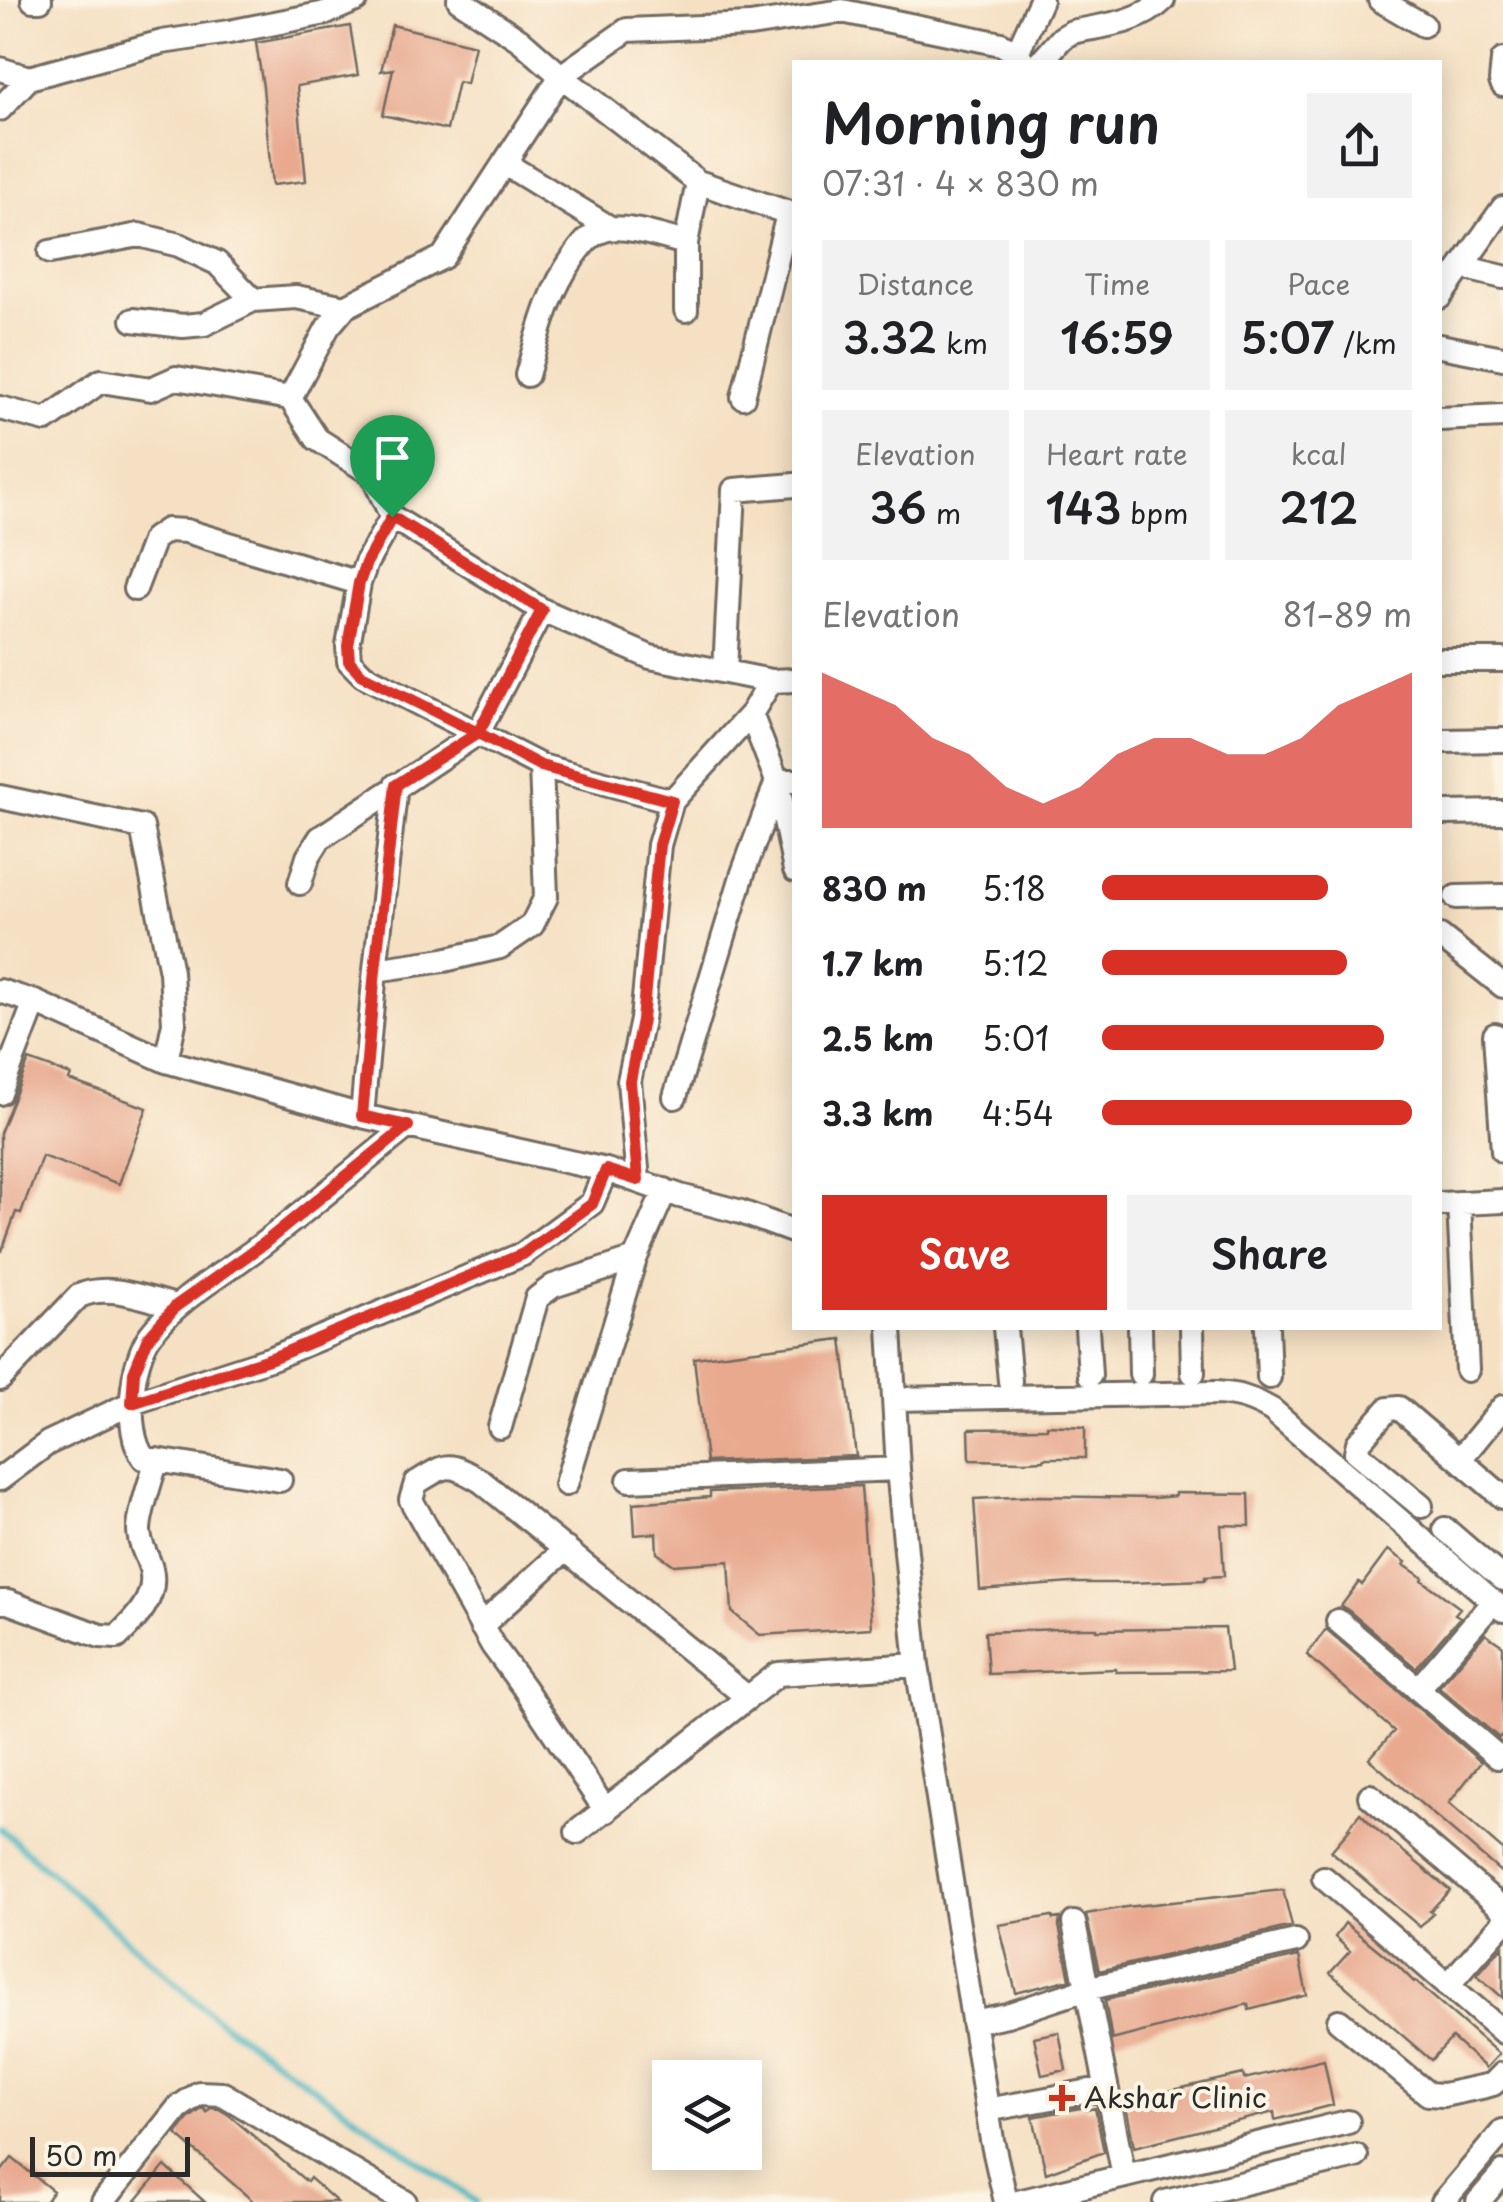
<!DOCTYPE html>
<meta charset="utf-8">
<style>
body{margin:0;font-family:"Playpen Sans",sans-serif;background:#f2f2f2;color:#202124;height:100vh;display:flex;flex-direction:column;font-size:38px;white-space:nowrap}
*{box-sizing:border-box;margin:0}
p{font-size:32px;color:#757577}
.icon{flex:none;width:55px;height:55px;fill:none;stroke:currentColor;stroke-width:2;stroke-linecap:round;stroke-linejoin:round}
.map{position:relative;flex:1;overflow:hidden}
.side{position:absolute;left:792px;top:60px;width:650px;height:1270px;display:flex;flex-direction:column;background:#fff;border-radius:0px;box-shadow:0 5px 25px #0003}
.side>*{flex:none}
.tools{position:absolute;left:652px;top:2060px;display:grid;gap:20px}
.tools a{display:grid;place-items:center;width:110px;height:110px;border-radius:0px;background:#fff;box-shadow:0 5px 25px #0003;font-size:50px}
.scale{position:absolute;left:30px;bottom:25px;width:160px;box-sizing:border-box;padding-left:10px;border:5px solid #2b2b2b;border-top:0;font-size:28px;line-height:35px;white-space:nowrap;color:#2b2b2b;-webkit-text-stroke:8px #fcf5e5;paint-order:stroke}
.pin{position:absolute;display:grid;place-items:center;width:85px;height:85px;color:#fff;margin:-102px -42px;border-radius:50% 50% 50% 0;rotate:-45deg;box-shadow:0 0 10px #0007}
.pin .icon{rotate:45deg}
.round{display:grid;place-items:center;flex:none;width:105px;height:105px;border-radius:0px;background:#f2f2f2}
.summary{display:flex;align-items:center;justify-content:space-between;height:170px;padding:0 30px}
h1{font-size:55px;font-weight:600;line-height:75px}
.figures{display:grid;grid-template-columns:repeat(3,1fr);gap:15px;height:170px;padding:10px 30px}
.figures div{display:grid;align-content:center;border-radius:0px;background:#f2f2f2;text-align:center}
.figures b{font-size:42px;font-weight:600}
.figures small{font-size:28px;font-weight:400}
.figures p{font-size:28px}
.chart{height:280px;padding:20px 30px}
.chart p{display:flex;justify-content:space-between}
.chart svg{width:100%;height:180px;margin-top:10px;fill:#d93025;opacity:.7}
.action{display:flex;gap:20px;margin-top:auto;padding:20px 30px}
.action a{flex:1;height:115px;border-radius:0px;background:#d93025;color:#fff;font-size:40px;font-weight:600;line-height:115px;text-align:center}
.action a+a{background:#f2f2f2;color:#202124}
ul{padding:0 30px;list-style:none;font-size:32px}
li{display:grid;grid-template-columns:160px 120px 1fr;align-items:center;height:75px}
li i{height:25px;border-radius:12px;background:#d93025}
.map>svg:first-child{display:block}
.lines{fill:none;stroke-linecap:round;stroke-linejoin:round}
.stream{stroke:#49b7c2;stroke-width:6}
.building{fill:#e8a98f}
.minor-casing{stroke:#726a60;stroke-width:28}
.minor{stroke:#fff;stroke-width:22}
.route-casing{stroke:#fff;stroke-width:20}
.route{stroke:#d93025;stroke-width:12}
.poi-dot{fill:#c8321e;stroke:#fcf5e5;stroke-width:4}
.labels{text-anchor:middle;stroke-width:8;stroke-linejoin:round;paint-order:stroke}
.poi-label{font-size:28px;fill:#2b2b2b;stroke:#fcf5e5;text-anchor:start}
</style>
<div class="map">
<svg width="1503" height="2202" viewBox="0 0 1503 2202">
<rect width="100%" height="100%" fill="#fcf5e5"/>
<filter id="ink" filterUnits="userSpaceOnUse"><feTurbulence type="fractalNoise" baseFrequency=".01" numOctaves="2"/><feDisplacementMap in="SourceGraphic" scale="20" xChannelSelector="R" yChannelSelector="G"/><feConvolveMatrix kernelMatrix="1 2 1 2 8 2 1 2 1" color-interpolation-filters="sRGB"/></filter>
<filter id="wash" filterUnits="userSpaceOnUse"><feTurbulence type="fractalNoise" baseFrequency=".0048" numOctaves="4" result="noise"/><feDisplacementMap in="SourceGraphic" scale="40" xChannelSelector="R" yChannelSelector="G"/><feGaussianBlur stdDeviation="2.25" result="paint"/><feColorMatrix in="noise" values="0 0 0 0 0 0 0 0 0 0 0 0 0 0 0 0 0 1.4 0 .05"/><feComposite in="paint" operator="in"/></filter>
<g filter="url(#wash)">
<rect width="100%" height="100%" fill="#f5e0c3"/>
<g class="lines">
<!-- stream -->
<path class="stream" d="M 0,1828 L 214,2017 L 476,2202"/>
</g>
<g id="blocks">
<!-- building -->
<path class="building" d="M 392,25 L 475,45 L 466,84 L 458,82 L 447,130 L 383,115 L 393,69 L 381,71 Z
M 350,26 L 358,75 L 297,86 L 306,181 L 272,185 L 263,87 L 256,43 Z
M 29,1060 L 71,1075 L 69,1080 L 147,1108 L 119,1184 L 42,1156 L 21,1213 L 16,1212 L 2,1251 L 0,1251 L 0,1133 Z
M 842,1339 L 856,1456 L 706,1462 L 694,1358 Z
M 1047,1425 L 1085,1427 L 1085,1458 L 1044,1458 L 1044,1460 L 1025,1461 L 970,1460 L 969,1429 L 1047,1428 Z
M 861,1486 L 871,1628 L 760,1635 L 732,1612 L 729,1561 L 674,1565 L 657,1553 L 656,1533 L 635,1535 L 633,1503 L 710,1497 L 710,1492 Z
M 1175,1493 L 1249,1494 L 1250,1526 L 1221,1525 L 1224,1576 L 1205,1577 L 1205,1580 L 1129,1583 L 1071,1583 L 980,1590 L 974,1499 L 1036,1496 L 1153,1498 L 1175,1496 Z
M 1388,1550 L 1406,1562 L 1404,1565 L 1423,1578 L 1422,1580 L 1460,1608 L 1455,1614 L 1460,1617 L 1416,1668 L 1348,1610 L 1341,1606 L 1359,1582 L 1362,1585 Z
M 1081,1628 L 1097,1628 L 1097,1630 L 1225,1628 L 1230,1671 L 1116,1672 L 1116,1669 L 988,1674 L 985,1632 Z
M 1326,1629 L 1481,1762 L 1449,1803 L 1503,1850 L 1503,1874 L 1369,1759 L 1394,1731 L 1307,1655 Z
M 1485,1634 L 1503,1646 L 1503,1733 L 1499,1738 L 1439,1687 Z
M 1360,1813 L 1376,1829 L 1450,1890 L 1430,1911 L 1433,1913 L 1420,1927 L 1331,1851 L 1350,1829 L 1348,1828 Z
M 1283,1890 L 1292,1926 L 1099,1971 L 1086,1914 L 1126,1907 Z
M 1052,1916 L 1053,1919 L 1060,1918 L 1059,1926 L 1070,1979 L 1016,1993 L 999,1925 Z
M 1345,1923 L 1398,1966 L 1414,1982 L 1415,1981 L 1499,2054 L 1486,2068 L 1452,2038 L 1431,2060 L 1330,1973 L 1350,1951 L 1335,1937 Z
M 1503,1946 L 1503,1998 L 1477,1975 Z
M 1299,1956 L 1307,1995 L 1249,2010 L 1248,2004 L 1112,2040 L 1105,2000 Z
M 1059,2032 L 1066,2070 L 1042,2075 L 1034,2037 Z
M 1324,2060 L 1333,2105 L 1275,2120 L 1274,2112 L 1134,2147 L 1125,2101 L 1243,2074 L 1244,2079 Z
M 1086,2107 L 1086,2110 L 1095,2108 L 1104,2152 L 1046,2173 L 1033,2117 Z
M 203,2108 L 207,2112 L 210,2108 L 219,2109 L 229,2115 L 307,2182 L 310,2178 L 337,2202 L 254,2202 L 176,2134 L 188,2119 Z
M 12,2158 L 53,2191 L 45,2202 L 0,2202 L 0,2173 Z
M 165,2166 L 205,2202 L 135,2202 Z"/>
</g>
</g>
<g filter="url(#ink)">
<use href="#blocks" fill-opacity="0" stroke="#726a60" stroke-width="2.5"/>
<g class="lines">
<defs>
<path id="minor" d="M 33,0 L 40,0
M 459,0 L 520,40 L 561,76 L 698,182 L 795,215
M 1380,0 L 1423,25
M 1017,53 L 1041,0
M 1503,60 L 1501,81 L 1503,85
M 1041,62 L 1062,38 L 1072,32 C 1104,25 1138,24 1163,0
M 0,69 L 29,78
M 0,109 L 29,78 L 162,42 L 229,32 L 326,13 L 356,0
M 504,163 L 610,228
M 686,243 L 698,182
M 50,252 L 139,235 L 179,245 L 217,263 L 253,300
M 1462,267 L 1503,277
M 1440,297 L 1503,208
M 133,320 L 183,326 L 204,324 L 253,300 L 296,297 L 345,307
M 1440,346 L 1503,358
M 527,375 C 539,333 548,293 573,258 C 583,244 590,233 608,229 C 628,225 665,238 686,243 L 686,310
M 743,397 L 788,214
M 290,398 L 317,439 L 372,474 L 392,517 L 542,610 L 650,657 L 771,681 L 795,680
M 0,408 L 46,420 L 101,381 L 151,389 L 176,378 L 290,398 L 328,327 L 345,307 L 443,257 L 561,76 L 627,30 L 750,25 L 842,11 L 1001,44 L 1017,53 L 1024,62
M 1440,419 L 1503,416
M 392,517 L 366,563 L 359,583 L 348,646 L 349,661 L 363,675 L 541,766 L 672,801
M 135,589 L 154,539 L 167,530 L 186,531 L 359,583
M 1440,660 L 1503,660
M 725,671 L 734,490 L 795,485
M 751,714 L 777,781 L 795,870
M 1443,741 L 1503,740
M 0,797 L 142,827 L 171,972 L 174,1023 L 166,1061
M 1444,813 L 1503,812
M 300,883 L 308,857 L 320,838 L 478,733 L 542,610
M 1456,897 L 1503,896
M 1440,936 L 1503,986
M 375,970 L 444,960 L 500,947 L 532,925 L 546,897 L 541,766
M 0,991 L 35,1002 L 166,1061 L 362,1116 L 606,1170 L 680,1196 L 741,1212 L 795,1232
M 1495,1035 L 1503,1151
M 0,1093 L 35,1002
M 675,1097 L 743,873 L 777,781 L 795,781
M 362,1116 L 375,970 L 396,785
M 638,1180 L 629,1081 L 642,1020 L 659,845 L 672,801 L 751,714 L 771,681
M 1459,1203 L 1467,1370
M 1440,1204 L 1503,1201
M 890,1328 L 898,1469 L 917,1665 L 992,2140 L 1006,2202
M 1005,1328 L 1010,1381
M 1087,1328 L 1090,1375
M 1140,1328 L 1141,1374
M 1192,1328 L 1193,1373
M 1267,1328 L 1269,1377
M 0,1379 L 79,1296 C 108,1282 146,1299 176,1306
M 895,1399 L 1216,1393 C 1238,1394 1253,1399 1272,1410 L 1503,1610
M 500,1427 L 537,1298 L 553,1286 L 635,1259
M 1460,1459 L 1503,1407
M 0,1479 L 48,1443 L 132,1403 L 272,1358 L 523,1254 L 592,1203 L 606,1170
M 280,1480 L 144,1458 C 123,1432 131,1360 151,1334 C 181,1295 226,1273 264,1243 C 313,1205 360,1165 408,1126
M 629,1480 L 898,1469
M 566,1484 L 635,1259 L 665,1190
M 1421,1506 L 1356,1452 L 1358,1443 L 1388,1409 L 1399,1408 L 1503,1497
M 1445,1529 L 1503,1579
M 0,1602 L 8,1602 L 100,1636 L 117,1637 C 136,1619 158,1597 151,1569 C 148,1556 139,1545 139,1531 C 139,1513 151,1481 156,1462
M 1338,1621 L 1498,1757
M 481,1626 L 566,1549
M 1418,1689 L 1493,1602
M 1370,1796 L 1503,1909
M 606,1811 L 524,1688 L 493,1646 L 411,1500 L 416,1483 C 448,1463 448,1462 481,1481 L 747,1697
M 577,1832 L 778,1674 L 917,1665
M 1324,1878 L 1503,2032
M 1074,1923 L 1124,2176
M 1448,1985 L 1503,1923
M 1339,2021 L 1428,2094 L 1443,2095 L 1486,2086 L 1493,2084 L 1503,2074
M 973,2022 L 1007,2015 L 1086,1989 L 1296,1941
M 987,2110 L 1106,2088
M 103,2202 L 178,2108 L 199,2093 L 223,2094 L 405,2202
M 1018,2202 L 1348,2122
M 1165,2202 L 1356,2156
M 1443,2202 L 1503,2131
M 1478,2202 L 1503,2173"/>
</defs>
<!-- minor casing -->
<use href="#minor" class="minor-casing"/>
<!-- minor -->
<use href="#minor" class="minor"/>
</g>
</g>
<g class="lines" filter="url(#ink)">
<defs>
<path id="route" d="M 392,517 L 366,563 L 359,583 L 348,646 L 349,661 L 362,675 L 478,733 L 396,785 L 375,970 L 362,1116 L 408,1126 L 262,1245 L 176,1306 L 148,1338 L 134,1372 L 132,1403 L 272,1358 L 523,1254 L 592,1204 L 606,1170 L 638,1180 L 630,1081 L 642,1020 L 659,845 L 672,801 L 541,766 L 478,733 L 542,610 L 392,517"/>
</defs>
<!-- route casing -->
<use href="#route" class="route-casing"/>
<!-- route -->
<use href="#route" class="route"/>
</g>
<!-- markers -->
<path class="poi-dot" d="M1057 2083h10v10h10v10h-10v10h-10v-10h-10v-10h10z"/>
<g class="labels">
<!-- poi labels -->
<g class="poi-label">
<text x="1084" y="2108">Akshar Clinic</text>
</g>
</g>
</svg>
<div class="tools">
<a><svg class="icon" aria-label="layers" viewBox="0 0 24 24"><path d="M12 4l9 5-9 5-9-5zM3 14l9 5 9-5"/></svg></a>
</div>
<div class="scale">50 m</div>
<div class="pin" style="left:392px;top:517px;background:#1e9e55"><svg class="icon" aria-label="arrive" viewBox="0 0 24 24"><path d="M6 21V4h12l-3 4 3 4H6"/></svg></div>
<section class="side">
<div class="summary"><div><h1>Morning run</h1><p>07:31 · 4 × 830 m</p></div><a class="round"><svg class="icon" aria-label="share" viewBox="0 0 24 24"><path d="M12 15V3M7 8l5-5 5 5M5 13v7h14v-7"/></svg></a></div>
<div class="figures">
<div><p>Distance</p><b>3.32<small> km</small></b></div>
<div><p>Time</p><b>16:59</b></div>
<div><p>Pace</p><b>5:07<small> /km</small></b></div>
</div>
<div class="figures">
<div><p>Elevation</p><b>36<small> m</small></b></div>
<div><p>Heart rate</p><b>143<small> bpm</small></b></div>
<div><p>kcal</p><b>212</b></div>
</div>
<div class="chart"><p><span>Elevation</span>81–89 m</p>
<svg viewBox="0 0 160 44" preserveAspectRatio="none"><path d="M0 44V6L10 10L20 14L30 22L40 26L50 34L60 38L70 34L80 26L90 22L100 22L110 26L120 26L130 22L140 14L150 10L160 6V44z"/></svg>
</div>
<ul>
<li><b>830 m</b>5:18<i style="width:73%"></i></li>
<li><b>1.7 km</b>5:12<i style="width:79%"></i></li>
<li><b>2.5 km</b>5:01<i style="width:91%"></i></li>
<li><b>3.3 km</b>4:54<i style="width:100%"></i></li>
</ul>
<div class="action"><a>Save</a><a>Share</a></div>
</section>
</div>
